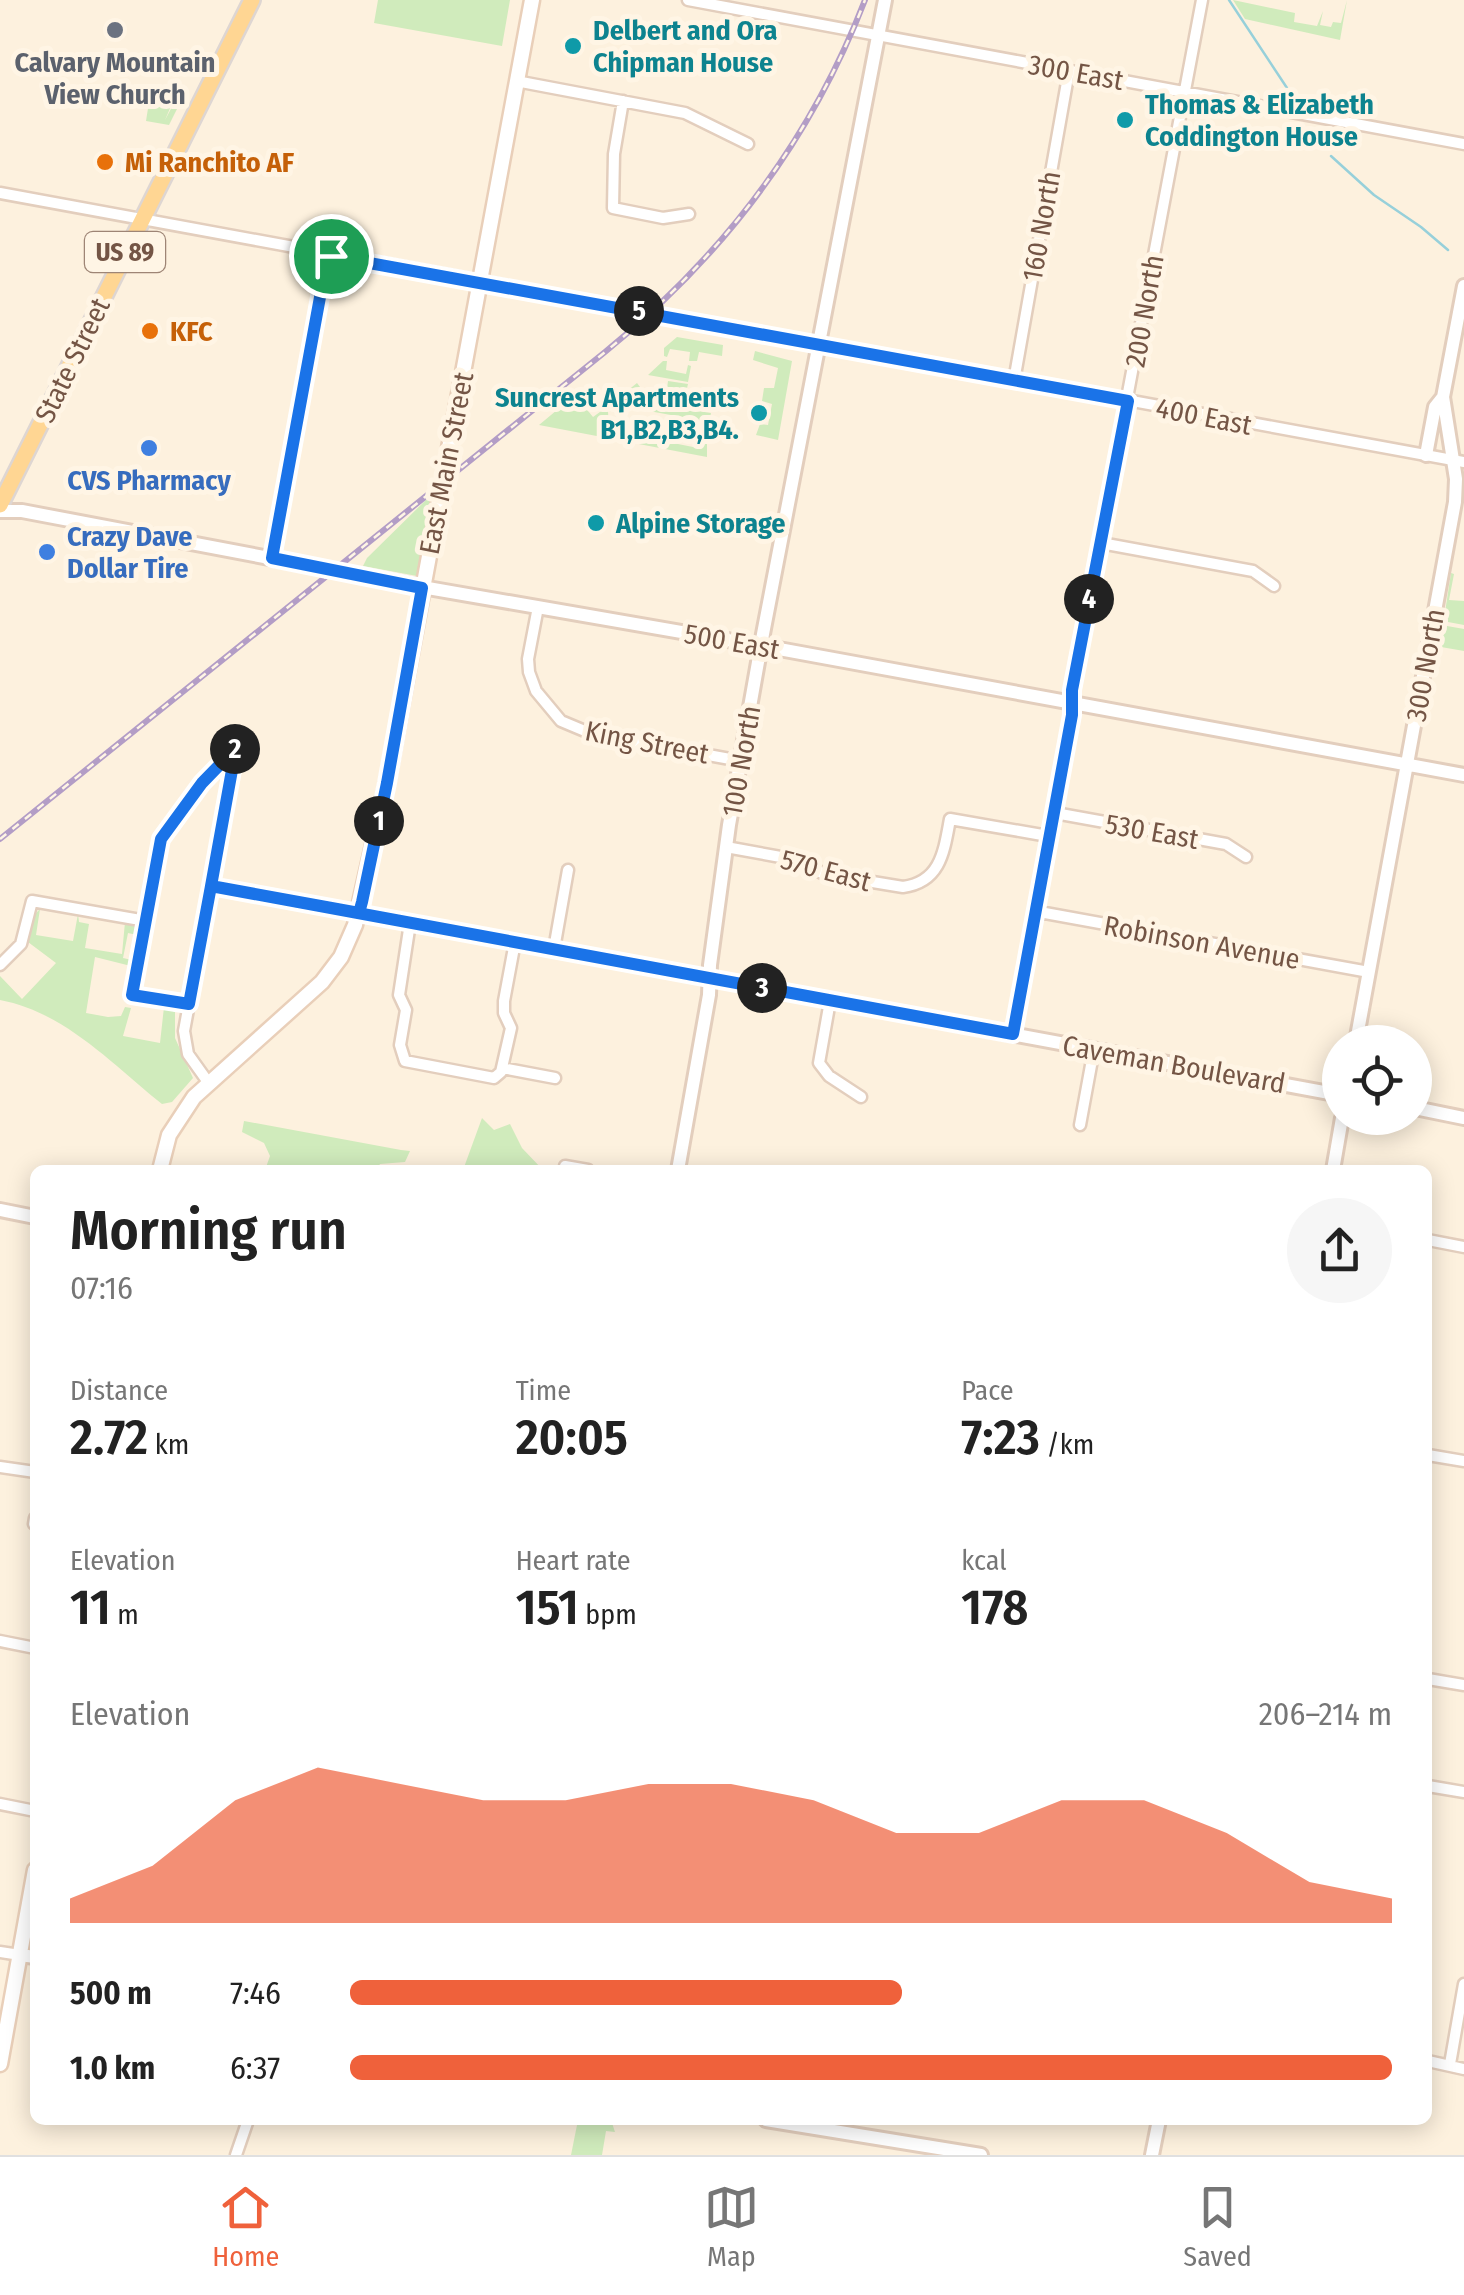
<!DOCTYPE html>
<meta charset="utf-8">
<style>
body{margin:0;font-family:"Fira Sans Condensed",sans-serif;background:#f6f6f6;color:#222;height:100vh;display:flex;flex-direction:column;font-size:38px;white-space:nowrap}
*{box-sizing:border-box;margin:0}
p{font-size:32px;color:#767676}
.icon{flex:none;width:55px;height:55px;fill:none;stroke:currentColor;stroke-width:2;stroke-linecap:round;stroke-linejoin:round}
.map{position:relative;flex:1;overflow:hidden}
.panel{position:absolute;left:30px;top:1165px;width:1402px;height:960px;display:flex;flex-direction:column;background:#fff;border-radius:15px;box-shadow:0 5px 25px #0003}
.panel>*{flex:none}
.controls{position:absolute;left:1322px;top:1025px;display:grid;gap:20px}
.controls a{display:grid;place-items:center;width:110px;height:110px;border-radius:50%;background:#fff;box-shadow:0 5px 25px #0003;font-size:50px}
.pin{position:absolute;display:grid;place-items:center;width:85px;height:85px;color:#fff;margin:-42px;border:5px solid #fff;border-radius:50%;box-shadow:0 2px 10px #0007}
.km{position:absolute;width:50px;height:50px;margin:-25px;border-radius:50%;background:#222;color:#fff;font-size:28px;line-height:50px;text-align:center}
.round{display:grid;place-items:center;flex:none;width:105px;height:105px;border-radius:52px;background:#f6f6f6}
.head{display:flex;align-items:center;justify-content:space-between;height:170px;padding:0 40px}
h1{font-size:55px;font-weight:600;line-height:75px}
.stats{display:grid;grid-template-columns:repeat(3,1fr);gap:15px;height:170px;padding:10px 40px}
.stats div{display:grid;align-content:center}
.stats b{font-size:50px;font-weight:600}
.stats small{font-size:28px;font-weight:400}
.stats p{font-size:28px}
.chart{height:280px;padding:20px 40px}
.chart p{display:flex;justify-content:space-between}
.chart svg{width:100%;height:180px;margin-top:10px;fill:#ef613b;opacity:.7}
ul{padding:0 40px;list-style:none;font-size:32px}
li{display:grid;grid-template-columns:160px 120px 1fr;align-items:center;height:75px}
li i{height:25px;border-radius:12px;background:#ef613b}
.tabs{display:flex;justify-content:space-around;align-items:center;height:140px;border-top:2px solid #e0e0e0;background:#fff;font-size:28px;color:#767676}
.tabs a{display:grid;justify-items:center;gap:5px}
.tabs .selected{color:#ef613b}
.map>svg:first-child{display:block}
.green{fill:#d0ebbc}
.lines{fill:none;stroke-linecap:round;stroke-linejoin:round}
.stream{stroke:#97d0da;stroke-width:2.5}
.minor-casing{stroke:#e3cebd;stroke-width:15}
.tertiary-casing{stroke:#e3cebd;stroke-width:18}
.secondary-casing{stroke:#e9cfb9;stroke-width:19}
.primary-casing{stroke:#ded6d2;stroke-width:20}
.minor{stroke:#fff;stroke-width:10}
.tertiary{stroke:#fff;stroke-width:12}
.secondary{stroke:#fff;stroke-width:14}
.primary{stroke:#ffd693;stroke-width:15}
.rail-casing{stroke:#b39dc6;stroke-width:6}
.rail{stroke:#fff5e5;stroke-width:2.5;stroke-dasharray:8;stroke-linecap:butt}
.route-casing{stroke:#fff;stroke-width:20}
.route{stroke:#1a73e8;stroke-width:12}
.worship-dot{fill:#6b7280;stroke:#fff5e5;stroke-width:4}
.culture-dot{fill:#0f9aa8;stroke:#fff5e5;stroke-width:4}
.food-dot{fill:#e8710a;stroke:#fff5e5;stroke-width:4}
.shop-dot{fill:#3f7fe0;stroke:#fff5e5;stroke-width:4}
.labels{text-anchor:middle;stroke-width:10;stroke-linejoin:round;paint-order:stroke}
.shield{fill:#fff5e5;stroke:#9e8575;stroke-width:2.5}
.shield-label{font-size:25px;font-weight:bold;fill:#745545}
.culture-label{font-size:28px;font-weight:bold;fill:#0d838f;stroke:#fff5e5;text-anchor:start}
.worship-label{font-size:28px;font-weight:bold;fill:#5b616d;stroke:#fff5e5}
.street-label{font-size:28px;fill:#745545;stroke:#fff5e5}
.food-label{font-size:28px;font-weight:bold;fill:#c56008;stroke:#fff5e5;text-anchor:start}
.shop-label{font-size:28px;font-weight:bold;fill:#366cbe;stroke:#fff5e5}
</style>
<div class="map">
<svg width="1464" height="2155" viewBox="0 0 1464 2155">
<rect width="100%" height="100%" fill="#fdf1de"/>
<!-- green -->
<path class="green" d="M 378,0 L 510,0 L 502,46 L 374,23 Z
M 1233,0 L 1295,13 L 1294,22 L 1317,26 L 1323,11 L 1320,25 L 1331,27 L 1333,22 L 1341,23 L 1347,0 L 1340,40 L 1245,19 Z
M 149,102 L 171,106 L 165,120 L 173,105 L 177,109 L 169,125 L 146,121 Z
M 677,337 L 723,345 L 722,356 L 699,352 L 697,361 L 689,361 L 690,352 L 670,349 L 667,357 L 664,356 L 664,348 Z
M 755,351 L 792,361 L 778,440 L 756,435 L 760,424 L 768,425 L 772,404 L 762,401 L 764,388 L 774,388 L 778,368 L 753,360 Z
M 663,361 L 667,361 L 666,370 L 686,374 L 688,365 L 691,366 L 688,382 L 648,375 Z
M 668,381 L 688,384 L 683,405 L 665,405 Z
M 637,383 L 640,387 L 636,409 L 613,405 L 612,403 Z
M 575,395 L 593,417 L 604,409 L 608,411 L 609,432 L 629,435 L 631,427 L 640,429 L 639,437 L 659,441 L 661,431 L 674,434 L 673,443 L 693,447 L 695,439 L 707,439 L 707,457 L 539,425 Z
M 639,402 L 711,413 L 709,422 L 638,409 Z
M 434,492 L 417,576 L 363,566 L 367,558 Z
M 1451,573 L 1454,574 L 1449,600 L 1464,601 L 1464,625 L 1448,622 L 1447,613 L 1442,639 L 1447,626 L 1464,629 L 1464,651 L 1441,647 L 1438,658 Z
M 40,909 L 36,935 L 73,941 L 78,914 L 79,922 L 89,924 L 85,948 L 122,954 L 125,922 L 135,926 L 137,935 L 128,933 L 123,958 L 132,960 L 131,966 L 95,957 L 86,1013 L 108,1017 L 121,1016 L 125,1007 L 131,1008 L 123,1036 L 160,1043 L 164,1007 L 175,1012 L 175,1038 L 193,1078 L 172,1102 L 162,1104 L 157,1100 C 108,1060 63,1012 0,1000 L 0,976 L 22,999 L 56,963 L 28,942 L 34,915 Z
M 482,1118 L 494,1130 L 510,1124 L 522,1148 L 543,1170 L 463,1170 Z
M 244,1121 L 401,1150 L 410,1151 L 405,1162 L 380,1164 L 376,1170 L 265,1170 L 270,1156 L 264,1143 L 242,1132 Z
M 578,2120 L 611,2120 L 615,2132 L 606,2131 L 602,2155 L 571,2155 Z"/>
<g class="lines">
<!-- stream -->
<path class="stream" d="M 1229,0 L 1289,91
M 1331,156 L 1374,195 L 1421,227 L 1448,250"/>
<defs>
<path id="minor" d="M 688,0 L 1464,144
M 516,81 L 685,113 L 748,144
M 623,101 L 614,154 L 613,208 L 663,218 L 689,214
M 0,193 L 1464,462
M 1014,381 L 1069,71
M 1101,543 L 1253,571 L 1274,586
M 272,557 L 325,270 L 331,256
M 538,607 L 528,659 L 529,672 L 536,691 L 561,721 L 592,734 L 741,761
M 1055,813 L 1226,844 L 1246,857
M 726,847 L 797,860 L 824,874 L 903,887 C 941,882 944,851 950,819 L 1048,836
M 211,886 L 359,913
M 1034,911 L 1369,972
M 410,923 L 399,995 L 406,1010 L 400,1045 L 405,1061 L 494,1078 L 501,1072 L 511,1028 L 504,1013 L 504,1001 L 515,942
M 554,949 L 568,870
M 0,965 L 21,944 L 32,901 L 146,921
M 830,1001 L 819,1063 L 829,1076 L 861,1097
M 189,1004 L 132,995 L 161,839 L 201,783 L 235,749
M 1013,1034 L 1072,715 L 1072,690 L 1202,0
M 502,1068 L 555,1078
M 208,1082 L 188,1054 L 184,1031 L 236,748 L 242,734
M 1080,1125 L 1094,1049
M 565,1170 L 565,1166 L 588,1170
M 1428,1240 L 1464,1247
M 1428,1455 L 1464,1461
M 0,1467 L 35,1472
M 34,1524 L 35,1518
M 0,1641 L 35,1648
M 1428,1679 L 1464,1685
M 1428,1786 L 1464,1792
M 0,1804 L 35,1811
M 0,1952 L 20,1955
M 1428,2061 L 1464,2069
M 1450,2064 L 1464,1984
M 236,2155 L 248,2120"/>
<path id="tertiary" d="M 1426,455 L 1435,407 L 1443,397
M 0,511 L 22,511 L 422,587 L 779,649 L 1464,775
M 359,913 L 1340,1095
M 1356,1042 L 1455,502 L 1456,479 L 1443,397 L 1464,286
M 1415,1108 L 1464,1118
M 678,1170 L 709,995 L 710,965 L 729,825 L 763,634 L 885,0
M 1333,1170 L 1342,1118
M 0,1210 L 35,1217
M 20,1955 L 35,1957
M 766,2120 L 981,2155
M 1152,2155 L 1159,2120"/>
<path id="secondary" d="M 160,1170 L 169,1135 L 194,1097 L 322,982 L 341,957 L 355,925 L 387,783 L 532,0
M 0,2064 L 35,1870"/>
<path id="primary" d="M 0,505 L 252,0"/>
</defs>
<!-- minor casing -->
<use href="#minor" class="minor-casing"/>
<!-- tertiary casing -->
<use href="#tertiary" class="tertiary-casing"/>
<!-- secondary casing -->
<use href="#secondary" class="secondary-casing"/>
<!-- primary casing -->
<use href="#primary" class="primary-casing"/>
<!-- minor -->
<use href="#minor" class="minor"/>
<!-- tertiary -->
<use href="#tertiary" class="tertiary"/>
<!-- secondary -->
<use href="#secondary" class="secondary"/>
<!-- primary -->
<use href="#primary" class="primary"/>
<defs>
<path id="rail" d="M 0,839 L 605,352 C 721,258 811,140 865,0"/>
</defs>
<!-- rail casing -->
<use href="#rail" class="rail-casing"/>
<!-- rail -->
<use href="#rail" class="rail"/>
</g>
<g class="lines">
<defs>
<path id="route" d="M 331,256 L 325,270 L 272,558 L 422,588 L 387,783 L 362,902 L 359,913 L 211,886 L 189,1004 L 132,995 L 161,839 L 202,783 L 236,748 L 211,886 L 1013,1034 L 1072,715 L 1072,690 L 1128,401 L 331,256"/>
</defs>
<!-- route casing -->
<use href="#route" class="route-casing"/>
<!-- route -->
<use href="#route" class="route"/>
</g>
<!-- markers -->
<circle class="worship-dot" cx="115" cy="30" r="10"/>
<g class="culture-dot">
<circle cx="573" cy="46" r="10"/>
<circle cx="1125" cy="120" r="10"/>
<circle cx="759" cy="413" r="10"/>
<circle cx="596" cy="523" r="10"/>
</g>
<g class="food-dot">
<circle cx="105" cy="162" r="10"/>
<circle cx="150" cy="331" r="10"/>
</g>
<g class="shop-dot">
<circle cx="149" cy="448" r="10"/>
<circle cx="47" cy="552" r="10"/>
</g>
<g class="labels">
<!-- shield labels -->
<rect class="shield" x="85" y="232" width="80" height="40" rx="8"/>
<g class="shield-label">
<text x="125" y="261">US 89</text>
</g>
<!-- culture labels -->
<g class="culture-label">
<text x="593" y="40">Delbert and Ora<tspan x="593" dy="32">Chipman House</tspan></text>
<text x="1145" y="114">Thomas &amp; Elizabeth<tspan x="1145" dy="32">Coddington House</tspan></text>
<text x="739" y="407" text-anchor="end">Suncrest Apartments<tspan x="739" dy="32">B1,B2,B3,B4.</tspan></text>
<text x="616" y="533">Alpine Storage</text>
</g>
<!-- worship labels -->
<g class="worship-label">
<text x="115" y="72">Calvary Mountain<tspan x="115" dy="32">View Church</tspan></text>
</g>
<!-- street labels -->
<g class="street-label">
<text transform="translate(1076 72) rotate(10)" y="10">300 East</text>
<text transform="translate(1041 226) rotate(-80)" y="10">160 North</text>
<text transform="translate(1144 311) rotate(-80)" y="10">200 North</text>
<text transform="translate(72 360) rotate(-64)" y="10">State Street</text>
<text transform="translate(1204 416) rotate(11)" y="10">400 East</text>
<text transform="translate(446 463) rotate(-79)" y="10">East Main Street</text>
<text transform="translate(732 641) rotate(10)" y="10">500 East</text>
<text transform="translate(1425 665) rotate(-80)" y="10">300 North</text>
<text transform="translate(647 742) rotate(11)" y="10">King Street</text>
<text transform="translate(741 761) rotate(-80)" y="10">100 North</text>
<text transform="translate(1152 831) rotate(10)" y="10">530 East</text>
<text transform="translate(826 870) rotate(15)" y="10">570 East</text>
<text transform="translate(1202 942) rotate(10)" y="10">Robinson Avenue</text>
<text transform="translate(1174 1064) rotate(10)" y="10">Caveman Boulevard</text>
</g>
<!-- food labels -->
<g class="food-label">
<text x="125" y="172">Mi Ranchito AF</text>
<text x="170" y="341">KFC</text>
</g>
<!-- shop labels -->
<g class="shop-label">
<text x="149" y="490">CVS Pharmacy</text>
<text x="67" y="546" text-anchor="start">Crazy Dave<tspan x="67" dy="32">Dollar Tire</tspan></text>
</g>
</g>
</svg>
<div class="controls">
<a><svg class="icon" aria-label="locate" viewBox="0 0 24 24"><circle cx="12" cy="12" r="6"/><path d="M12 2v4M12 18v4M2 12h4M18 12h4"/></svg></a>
</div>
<div class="pin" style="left:331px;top:256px;background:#1e9e55"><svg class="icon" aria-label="arrive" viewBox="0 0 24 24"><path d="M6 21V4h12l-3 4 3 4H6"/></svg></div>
<b class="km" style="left:379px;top:821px">1</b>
<b class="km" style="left:235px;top:749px">2</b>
<b class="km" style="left:762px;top:988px">3</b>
<b class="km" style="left:1089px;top:599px">4</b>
<b class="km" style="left:639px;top:311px">5</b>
<section class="panel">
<div class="head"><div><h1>Morning run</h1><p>07:16</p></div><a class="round"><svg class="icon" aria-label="share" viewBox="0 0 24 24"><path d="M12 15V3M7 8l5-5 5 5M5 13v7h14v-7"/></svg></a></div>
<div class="stats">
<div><p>Distance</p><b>2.72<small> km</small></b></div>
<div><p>Time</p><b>20:05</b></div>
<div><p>Pace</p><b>7:23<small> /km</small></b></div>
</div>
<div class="stats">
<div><p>Elevation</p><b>11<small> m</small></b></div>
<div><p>Heart rate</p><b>151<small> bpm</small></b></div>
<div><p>kcal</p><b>178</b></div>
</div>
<div class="chart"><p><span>Elevation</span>206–214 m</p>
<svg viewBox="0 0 160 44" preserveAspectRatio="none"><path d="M0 44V38L10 30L20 14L30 6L40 10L50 14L60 14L70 10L80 10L90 14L100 22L110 22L120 14L130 14L140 22L150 34L160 38V44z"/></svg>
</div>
<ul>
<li><b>500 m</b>7:46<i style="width:53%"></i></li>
<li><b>1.0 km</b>6:37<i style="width:100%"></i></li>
</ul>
</section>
</div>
<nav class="tabs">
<a class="selected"><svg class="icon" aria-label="home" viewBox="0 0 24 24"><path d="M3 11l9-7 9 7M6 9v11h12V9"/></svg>Home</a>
<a><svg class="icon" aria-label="map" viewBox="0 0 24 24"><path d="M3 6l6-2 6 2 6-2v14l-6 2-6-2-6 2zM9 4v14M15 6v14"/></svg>Map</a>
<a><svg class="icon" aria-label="saved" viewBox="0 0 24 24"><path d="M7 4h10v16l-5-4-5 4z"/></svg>Saved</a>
</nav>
